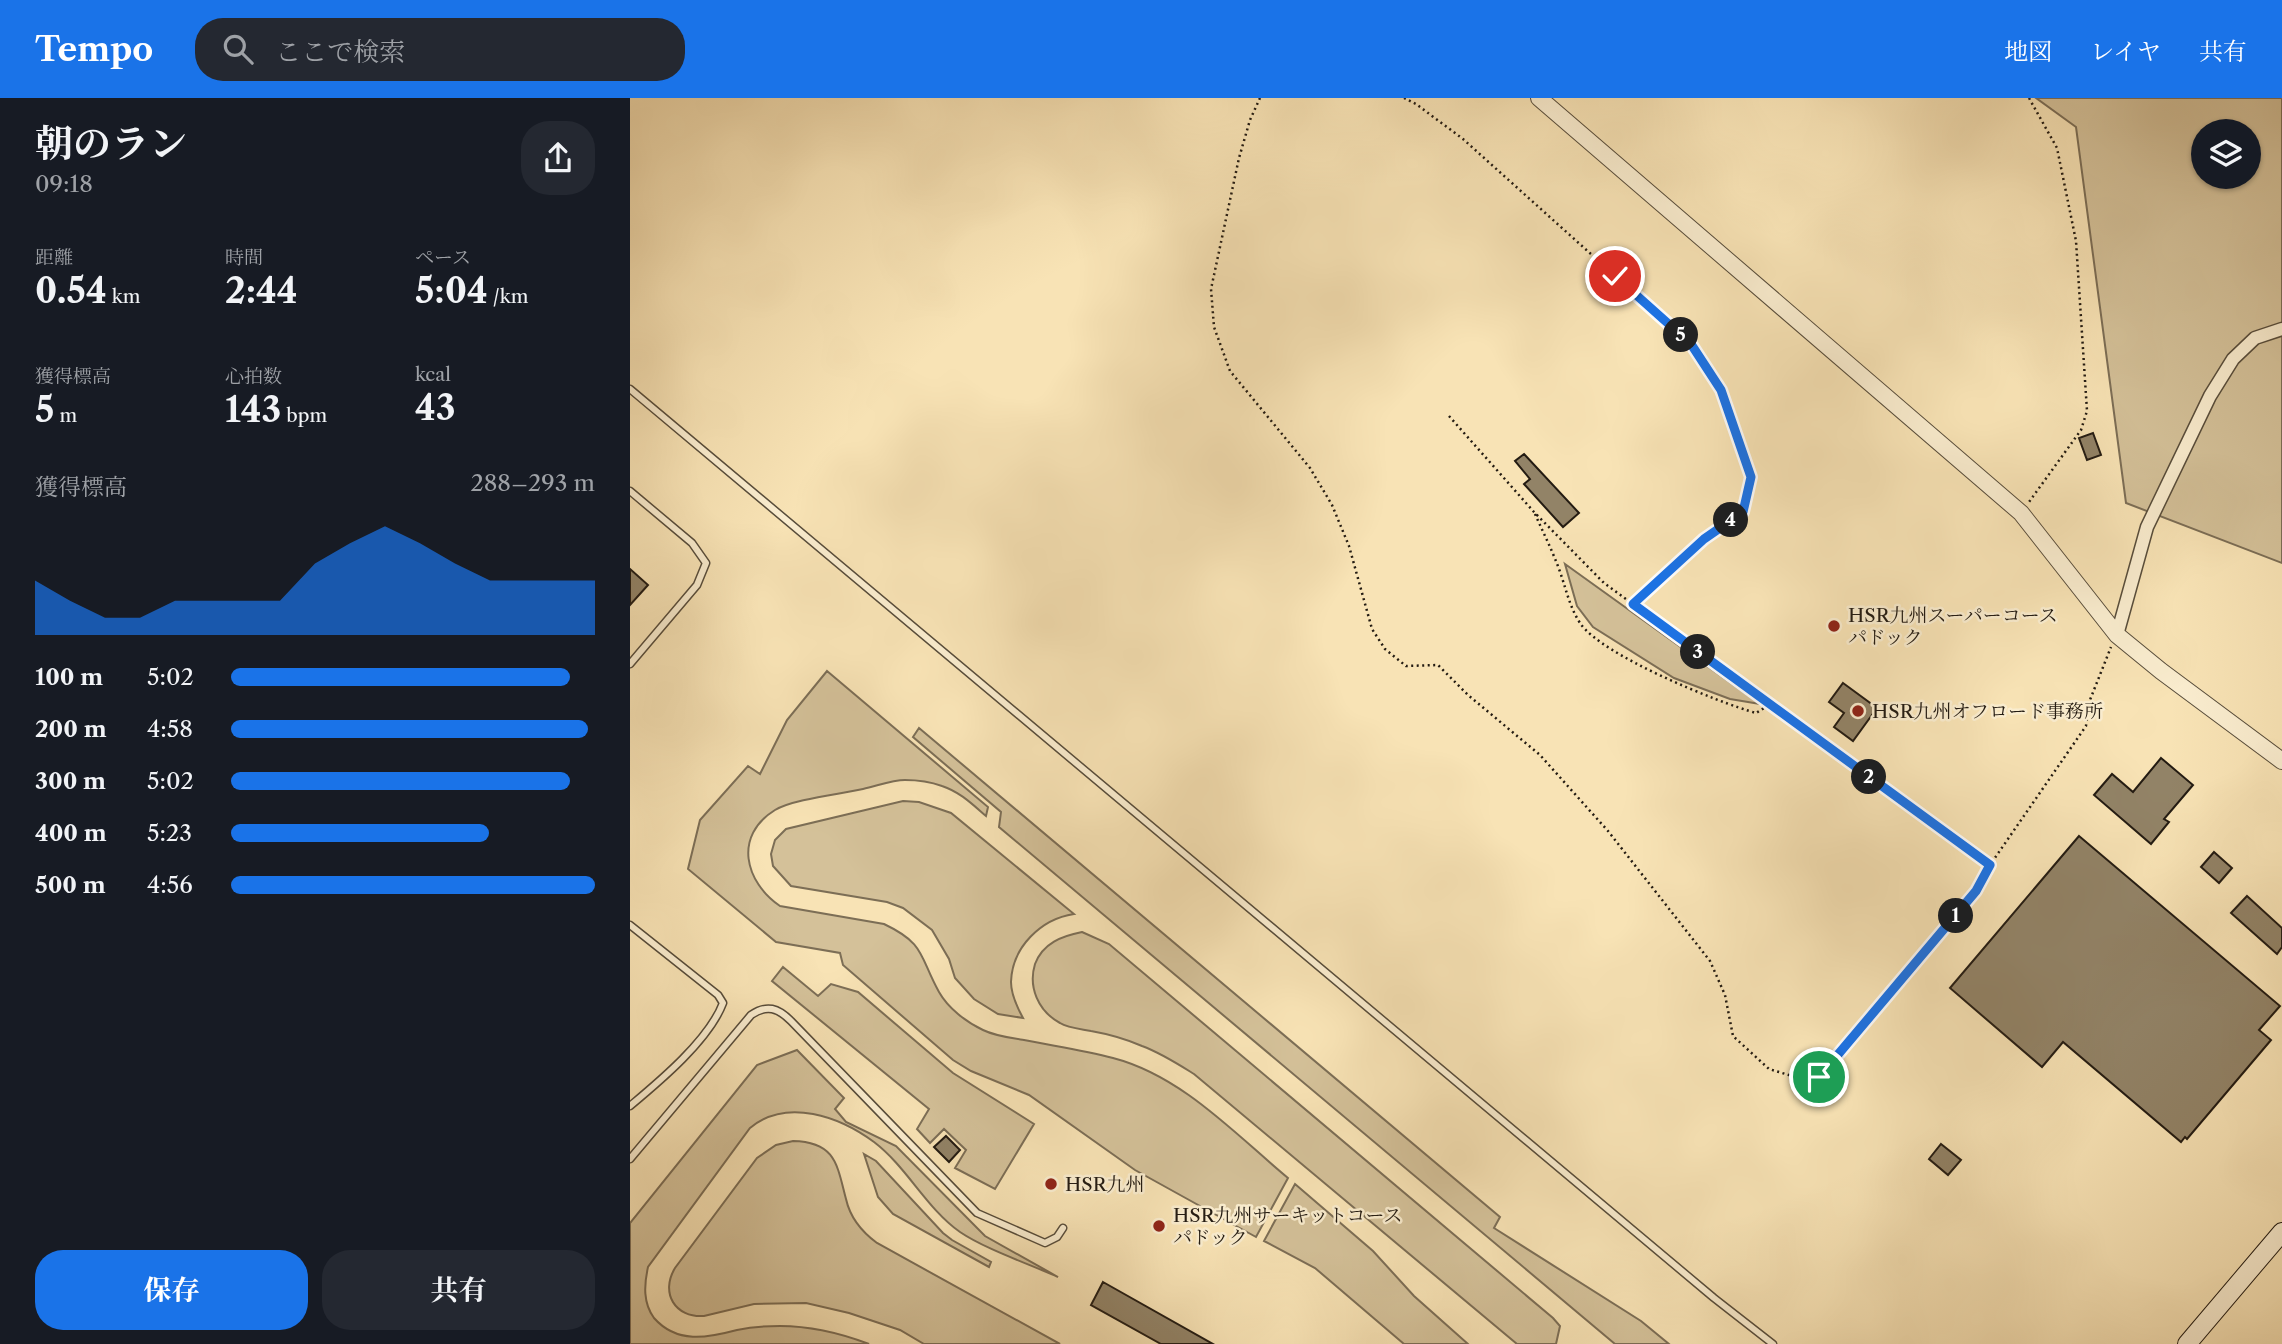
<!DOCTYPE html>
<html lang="ja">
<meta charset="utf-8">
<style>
body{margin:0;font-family:"Libre Caslon Text","Noto Serif JP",serif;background:#242831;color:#f1f3f6;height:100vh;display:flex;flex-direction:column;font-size:26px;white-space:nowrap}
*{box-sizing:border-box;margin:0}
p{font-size:23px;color:#9ea1a6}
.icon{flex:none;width:38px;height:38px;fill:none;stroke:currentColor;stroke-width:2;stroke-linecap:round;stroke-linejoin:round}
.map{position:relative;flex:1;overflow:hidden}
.details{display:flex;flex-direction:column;background:#171b24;width:630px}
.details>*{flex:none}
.tools{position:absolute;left:1561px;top:21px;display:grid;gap:14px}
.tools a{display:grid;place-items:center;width:70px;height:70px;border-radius:50%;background:#171b24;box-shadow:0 2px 5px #0004;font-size:35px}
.pin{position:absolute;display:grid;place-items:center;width:60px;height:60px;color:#fff;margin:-30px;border:4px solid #fff;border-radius:50%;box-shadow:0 2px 7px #0007}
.km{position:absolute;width:35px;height:35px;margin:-18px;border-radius:50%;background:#222;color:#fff;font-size:19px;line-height:35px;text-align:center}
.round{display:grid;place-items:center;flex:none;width:74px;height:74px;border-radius:28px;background:#242831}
.overview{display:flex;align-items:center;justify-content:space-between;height:119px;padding:0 35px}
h1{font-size:38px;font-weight:700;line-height:52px}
.metrics{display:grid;grid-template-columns:repeat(3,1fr);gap:10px;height:119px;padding:7px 35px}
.metrics div{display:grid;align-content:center}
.metrics b{font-size:35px;font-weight:700}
.metrics small{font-size:19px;font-weight:400}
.metrics p{font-size:19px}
.chart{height:196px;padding:14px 35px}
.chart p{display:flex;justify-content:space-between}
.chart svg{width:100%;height:126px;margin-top:7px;fill:#1a73e8;opacity:.7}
.action{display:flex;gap:14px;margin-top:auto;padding:14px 35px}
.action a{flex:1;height:80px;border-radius:28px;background:#1a73e8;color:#fff;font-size:28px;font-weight:700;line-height:80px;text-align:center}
.action a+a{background:#242831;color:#f1f3f6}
ul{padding:0 35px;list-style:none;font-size:23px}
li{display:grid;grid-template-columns:112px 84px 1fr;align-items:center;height:52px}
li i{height:18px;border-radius:9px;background:#1a73e8}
header{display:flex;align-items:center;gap:42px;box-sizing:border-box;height:98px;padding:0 35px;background:#1a73e8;color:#fff}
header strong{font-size:33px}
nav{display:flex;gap:38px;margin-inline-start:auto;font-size:24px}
.search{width:490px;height:63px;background:#242831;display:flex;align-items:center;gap:18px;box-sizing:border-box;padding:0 24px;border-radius:28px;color:#9ea1a6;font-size:26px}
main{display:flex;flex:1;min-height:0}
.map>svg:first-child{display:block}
.green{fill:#d4c199;stroke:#7c6e56;stroke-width:2;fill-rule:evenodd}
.building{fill:#928367;stroke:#231b12;stroke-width:2}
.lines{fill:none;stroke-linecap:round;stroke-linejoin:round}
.service-casing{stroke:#584d3b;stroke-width:9}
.minor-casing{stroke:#584d3b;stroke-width:15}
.tertiary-casing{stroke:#584d3b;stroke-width:18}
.secondary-casing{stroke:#231b12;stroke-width:20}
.path{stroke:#231b12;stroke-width:2.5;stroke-dasharray:2 3.5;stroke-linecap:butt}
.service{stroke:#faedcf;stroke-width:6}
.minor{stroke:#faedcf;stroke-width:12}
.tertiary{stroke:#faedcf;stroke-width:16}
.secondary{stroke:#faedcf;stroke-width:18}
.route-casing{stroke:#fff;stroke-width:14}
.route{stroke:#1a73e8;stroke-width:9}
.poi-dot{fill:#8f2418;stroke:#faedcf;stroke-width:2.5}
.labels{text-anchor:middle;stroke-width:5;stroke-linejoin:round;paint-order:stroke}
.poi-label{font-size:19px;fill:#231b12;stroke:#faedcf;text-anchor:start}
</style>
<header>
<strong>Tempo</strong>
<div class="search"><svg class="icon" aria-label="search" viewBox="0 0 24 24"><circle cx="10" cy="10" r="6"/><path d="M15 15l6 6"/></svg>ここで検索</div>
<nav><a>地図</a><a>レイヤ</a><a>共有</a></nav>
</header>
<main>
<section class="details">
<div class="overview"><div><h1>朝のラン</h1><p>09:18</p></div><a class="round"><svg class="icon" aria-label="share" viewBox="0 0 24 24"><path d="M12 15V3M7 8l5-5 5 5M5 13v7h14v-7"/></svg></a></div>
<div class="metrics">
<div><p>距離</p><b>0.54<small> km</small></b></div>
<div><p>時間</p><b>2:44</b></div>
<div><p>ペース</p><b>5:04<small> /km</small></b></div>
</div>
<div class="metrics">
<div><p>獲得標高</p><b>5<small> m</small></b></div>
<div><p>心拍数</p><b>143<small> bpm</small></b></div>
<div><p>kcal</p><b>43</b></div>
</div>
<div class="chart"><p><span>獲得標高</span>288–293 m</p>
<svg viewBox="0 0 160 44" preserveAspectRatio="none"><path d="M0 44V25L10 32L20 38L30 38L40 32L50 32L60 32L70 32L80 19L90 12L100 6L110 12L120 19L130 25L140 25L150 25L160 25V44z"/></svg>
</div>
<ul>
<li><b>100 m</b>5:02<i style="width:93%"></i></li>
<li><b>200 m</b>4:58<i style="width:98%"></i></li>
<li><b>300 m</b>5:02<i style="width:93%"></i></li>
<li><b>400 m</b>5:23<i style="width:71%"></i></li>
<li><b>500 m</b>4:56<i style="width:100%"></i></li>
</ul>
<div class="action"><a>保存</a><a>共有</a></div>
</section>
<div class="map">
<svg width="1652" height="1246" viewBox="0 0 1652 1246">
<rect width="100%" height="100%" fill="#f8e3b5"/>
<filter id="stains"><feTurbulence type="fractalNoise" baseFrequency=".00286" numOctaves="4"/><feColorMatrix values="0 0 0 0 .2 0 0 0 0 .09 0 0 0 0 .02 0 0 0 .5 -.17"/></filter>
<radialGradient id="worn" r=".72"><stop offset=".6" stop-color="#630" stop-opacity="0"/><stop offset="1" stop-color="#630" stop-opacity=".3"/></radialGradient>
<!-- green -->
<path class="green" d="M 1406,0 L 1652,0 L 1652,465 L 1496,405 L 1446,29 ZM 1573,33 L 1619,33 L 1619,79 L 1573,79 Z
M 935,466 L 1130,606 L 1100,601 L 1044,580 L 963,529 L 947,508 Z
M 197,573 L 358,709 L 356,718 C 342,706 330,694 312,688 C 301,684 287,682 275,682 C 262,682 247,688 233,691 C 211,696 163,701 145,712 C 103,738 115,784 150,808 L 254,826 C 296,846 289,858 309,894 C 318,910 336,924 353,932 C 365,938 381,940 394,942 C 424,948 454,952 483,960 C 552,978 605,1036 658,1080 L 626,1139 L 505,1072 L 399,997 L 341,973 L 323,962 L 213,867 L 210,855 L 146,844 L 58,771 L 70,722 L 118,668 L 130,676 L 157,622 Z
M 289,630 L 870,1119 L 864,1130 L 1011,1223 L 1039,1246 L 985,1246 L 369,729 L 371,714 L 283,639 Z
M 273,703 L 289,704 L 321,715 L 444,816 C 411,821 382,849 381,884 C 381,897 387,909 393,920 L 368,916 L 344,901 L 325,880 L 319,861 L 302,832 L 273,810 L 257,804 L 161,788 L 143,768 L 141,756 L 145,742 L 156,731 Z
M 452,834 L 479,846 L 923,1220 L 930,1228 L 926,1246 L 887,1246 L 564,976 C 548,966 531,955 512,948 C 496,941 478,936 461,933 C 451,931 438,930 430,925 C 408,913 398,889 405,866 C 413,845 432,838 452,834 Z
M 153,869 L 188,898 L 201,886 L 228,894 L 323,975 L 404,1026 L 365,1091 L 325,1070 L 336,1052 L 314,1031 L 300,1045 L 287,1031 L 299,1011 L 142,883 Z
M 167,952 L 214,1000 L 205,1011 L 216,1024 L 266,1048 L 355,1138 L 428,1179 C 399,1166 355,1151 330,1134 C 296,1110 277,1069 244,1044 C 210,1019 157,999 120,1030 L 18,1169 C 14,1187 13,1205 24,1220 C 47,1246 77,1240 107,1232 C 121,1229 136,1228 150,1228 C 181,1228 210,1235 239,1246 L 0,1246 L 0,1125 L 127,967 Z
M 163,1043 C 206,1044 207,1067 216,1101 C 220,1119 232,1134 247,1145 L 430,1246 L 294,1246 L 270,1232 L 219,1215 L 176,1205 L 124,1206 L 74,1218 C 45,1220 30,1195 45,1170 L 127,1060 L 146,1047 Z
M 234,1056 L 246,1063 L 313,1135 L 322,1142 L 361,1164 L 359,1169 L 263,1116 L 248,1099 Z
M 665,1086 L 743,1153 L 784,1198 L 838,1246 L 774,1246 L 685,1170 L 634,1143 Z"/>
<!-- building -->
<path class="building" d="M 1463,335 L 1471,357 L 1457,362 L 1449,340 Z
M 894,356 L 949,415 L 933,429 L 894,386 L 900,381 L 885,363 Z
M 0,471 L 18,487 L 0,507 Z
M 1213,585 L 1247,610 L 1223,643 L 1204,629 L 1214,615 L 1199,604 Z
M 1531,660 L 1563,687 L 1534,721 L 1539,724 L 1521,746 L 1464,697 L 1482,676 L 1503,694 Z
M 1449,738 L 1650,908 L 1629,932 L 1641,942 L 1557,1041 L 1555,1039 L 1551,1044 L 1433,944 L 1412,969 L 1320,890 Z
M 1584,754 L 1602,770 L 1589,785 L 1571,769 Z
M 1617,798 L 1652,830 L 1652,849 L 1647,856 L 1601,815 Z
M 316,1038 L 330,1052 L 319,1064 L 304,1049 Z
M 1311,1046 L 1331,1062 L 1318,1077 L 1299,1061 Z
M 473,1184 L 583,1246 L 531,1246 L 461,1207 Z"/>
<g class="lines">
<defs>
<path id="service" d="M 0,291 L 1084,1200 L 1143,1246
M 0,393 L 62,445 L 76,465 L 67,487 L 0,566
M 0,827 L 88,897 L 93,905 C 79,942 30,983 0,1008
M 0,1061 L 121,917 C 137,906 148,910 161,923 L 347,1115 L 415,1145 L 427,1139 L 433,1130"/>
<path id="minor" d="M 1487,537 L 1517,429 L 1580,298 L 1603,261 L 1625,240 L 1652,231"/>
<path id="tertiary" d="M 909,0 L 1391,415 L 1487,537 L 1531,573 L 1652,663"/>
<path id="secondary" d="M 1557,1246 L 1652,1134"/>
</defs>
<!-- service casing -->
<use href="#service" class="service-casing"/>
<!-- minor casing -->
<use href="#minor" class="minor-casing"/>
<!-- tertiary casing -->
<use href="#tertiary" class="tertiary-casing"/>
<!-- secondary casing -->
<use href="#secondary" class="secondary-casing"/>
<!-- path -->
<path class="path" d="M 630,0 L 620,22 L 609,60 L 581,191 L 584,229 L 600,273 L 680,370 L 702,407 L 719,448 L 742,531 L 755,551 L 776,568 L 808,567 L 838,597 L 910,657 L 978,733 L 1080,863 L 1095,897 L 1103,938 L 1139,971 L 1172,981 L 1189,979 L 1346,794 L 1360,767
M 774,0 L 786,6 L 833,41 L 1061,246 L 1091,292 L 1121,379 L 1113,414 L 1074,441 L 1003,507
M 1399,0 L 1427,50 L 1446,143 L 1457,313 L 1451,332 L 1399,404
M 819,318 L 904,414 L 974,485 L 1360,767 L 1456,628 L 1458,607 L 1481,549
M 905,416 C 913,434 922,452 929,471 C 936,490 939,508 950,525 C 971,557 1087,604 1126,615 L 1139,607"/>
<!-- service -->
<use href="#service" class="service"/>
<!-- minor -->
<use href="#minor" class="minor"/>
<!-- tertiary -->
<use href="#tertiary" class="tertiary"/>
<!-- secondary -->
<use href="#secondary" class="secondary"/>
</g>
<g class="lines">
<defs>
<path id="route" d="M 985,178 L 1061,246 L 1091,292 L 1121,379 L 1113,414 L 1074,441 L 1003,506 L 1360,767 L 1346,793 L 1189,979"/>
</defs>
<!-- route casing -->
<use href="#route" class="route-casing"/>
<!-- route -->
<use href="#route" class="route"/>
</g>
<!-- markers -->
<g class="poi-dot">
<circle cx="1204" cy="528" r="7"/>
<circle cx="1228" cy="613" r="7"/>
<circle cx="421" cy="1086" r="7"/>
<circle cx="529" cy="1128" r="7"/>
</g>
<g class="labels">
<!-- poi labels -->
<g class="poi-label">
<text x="1218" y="524">HSR九州スーパーコース<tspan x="1218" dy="22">パドック</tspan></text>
<text x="1242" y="620">HSR九州オフロード事務所</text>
<text x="435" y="1093">HSR九州</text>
<text x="543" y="1124">HSR九州サーキットコース<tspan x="543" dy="22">パドック</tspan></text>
</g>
</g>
<rect width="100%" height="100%" filter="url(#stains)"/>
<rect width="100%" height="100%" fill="url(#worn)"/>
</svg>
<div class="tools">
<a><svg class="icon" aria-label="layers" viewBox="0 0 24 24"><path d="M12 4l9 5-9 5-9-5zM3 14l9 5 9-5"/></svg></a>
</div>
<div class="pin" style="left:1189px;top:979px;background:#1e9e55"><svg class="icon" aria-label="arrive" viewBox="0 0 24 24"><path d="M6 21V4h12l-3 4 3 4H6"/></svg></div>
<div class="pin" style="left:985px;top:178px;background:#d93025"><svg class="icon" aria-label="check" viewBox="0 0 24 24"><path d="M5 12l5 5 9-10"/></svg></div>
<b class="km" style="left:1326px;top:818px">1</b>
<b class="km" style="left:1239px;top:679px">2</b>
<b class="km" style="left:1068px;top:554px">3</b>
<b class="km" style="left:1101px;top:422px">4</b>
<b class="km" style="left:1051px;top:237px">5</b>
</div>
</main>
